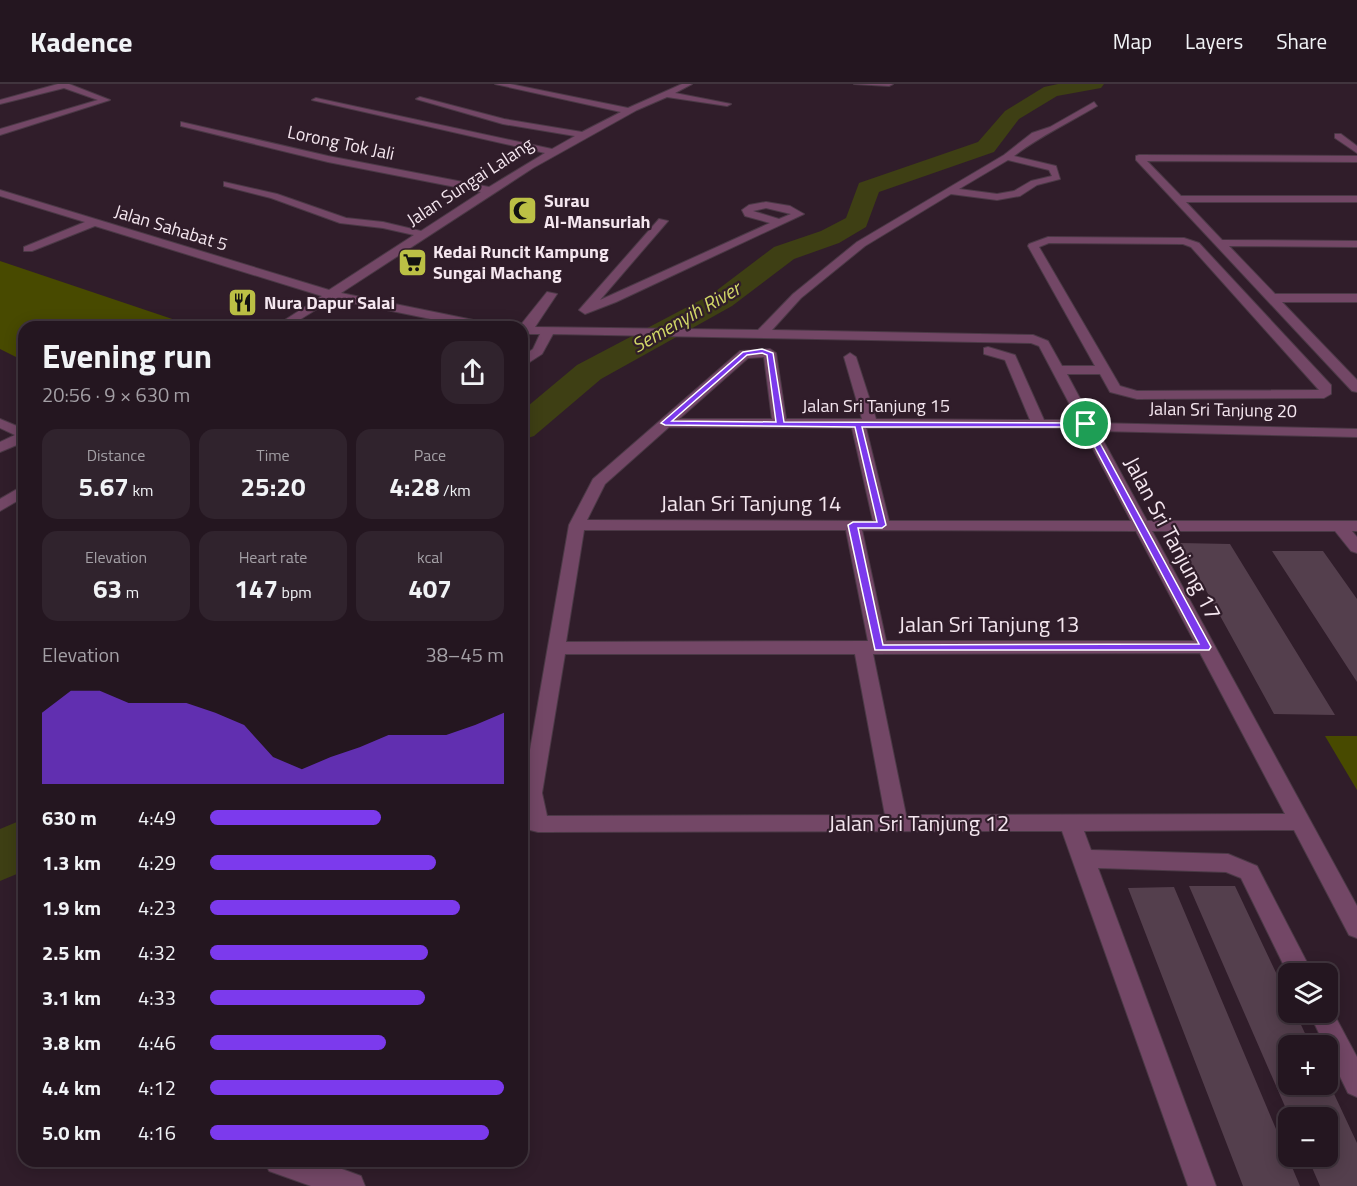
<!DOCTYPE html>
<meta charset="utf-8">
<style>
body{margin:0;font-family:"Titillium Web",sans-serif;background:#30232d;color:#f1f3f6;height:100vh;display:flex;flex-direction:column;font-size:22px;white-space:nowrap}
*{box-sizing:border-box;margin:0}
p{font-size:20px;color:#a39fa5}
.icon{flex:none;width:33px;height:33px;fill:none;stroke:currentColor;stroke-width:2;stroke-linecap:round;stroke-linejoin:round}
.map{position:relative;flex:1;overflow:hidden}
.side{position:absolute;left:18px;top:237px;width:510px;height:846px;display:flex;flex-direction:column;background:#241620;border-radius:18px;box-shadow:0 3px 15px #0003,0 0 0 2px #41353e}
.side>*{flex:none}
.controls{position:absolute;left:1278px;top:879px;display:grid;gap:12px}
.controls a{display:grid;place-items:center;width:60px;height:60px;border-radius:12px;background:#241620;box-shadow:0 3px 15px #0003,0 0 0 2px #41353e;font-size:30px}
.pin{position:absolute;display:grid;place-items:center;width:51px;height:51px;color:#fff;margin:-26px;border:3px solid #fff;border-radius:50%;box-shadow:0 2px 6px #0007}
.round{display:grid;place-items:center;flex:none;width:63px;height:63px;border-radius:18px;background:#30232d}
.headline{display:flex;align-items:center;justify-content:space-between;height:102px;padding:0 24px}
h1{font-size:33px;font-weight:700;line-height:45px}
.stats{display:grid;grid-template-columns:repeat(3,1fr);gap:9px;height:102px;padding:6px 24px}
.stats div{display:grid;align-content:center;border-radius:15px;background:#30232d;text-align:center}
.stats b{font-size:26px;font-weight:700}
.stats small{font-size:16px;font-weight:400}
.stats p{font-size:16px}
.chart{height:168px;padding:12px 24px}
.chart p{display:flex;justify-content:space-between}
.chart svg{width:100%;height:108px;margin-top:6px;fill:#7c3aed;opacity:.7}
ul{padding:0 24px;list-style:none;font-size:20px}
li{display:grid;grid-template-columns:96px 72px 1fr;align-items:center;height:45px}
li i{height:15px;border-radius:8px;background:#7c3aed}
header{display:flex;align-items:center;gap:36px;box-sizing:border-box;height:84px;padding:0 30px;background:#241620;border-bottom:2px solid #41353e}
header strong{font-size:28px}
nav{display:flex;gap:33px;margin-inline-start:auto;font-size:21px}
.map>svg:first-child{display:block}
.green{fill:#484a00}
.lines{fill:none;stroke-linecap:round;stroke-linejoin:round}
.river{fill:#3e3f14;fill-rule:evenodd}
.building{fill:#543f4d}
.minor-casing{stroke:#4b3946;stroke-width:2}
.minor{fill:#734766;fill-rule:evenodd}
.route{fill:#7c3aed;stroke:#fff;stroke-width:1.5;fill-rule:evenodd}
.labels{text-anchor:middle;stroke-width:4.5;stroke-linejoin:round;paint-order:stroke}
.far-street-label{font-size:18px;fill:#f4e6ef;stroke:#301d2a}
.far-poi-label{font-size:18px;font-weight:bold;fill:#f4e6ef;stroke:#301d2a;text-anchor:start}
.far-water-label{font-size:20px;font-style:italic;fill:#d1d767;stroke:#301d2a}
.street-label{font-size:22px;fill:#f4e6ef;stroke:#301d2a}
</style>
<header>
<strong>Kadence</strong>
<nav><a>Map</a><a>Layers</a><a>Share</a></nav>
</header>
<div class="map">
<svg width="1357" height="1102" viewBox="0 0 1357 1102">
<rect width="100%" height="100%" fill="#301d2a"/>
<!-- green -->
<path class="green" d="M 0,177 L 196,243 L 24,243 L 24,277 L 0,265 Z
M 1325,652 L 1357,652 L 1357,706 Z"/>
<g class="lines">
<!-- river -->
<path class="river" d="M 1058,0 L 1104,0 L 1101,4 L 1057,12 L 1019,35 L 994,68 L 879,108 L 866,143 L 839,159 L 794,175 L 732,222 L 601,295 L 534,352 L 522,356 L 522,327 L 577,281 L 712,210 L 774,163 L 821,147 L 846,134 L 859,99 L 978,58 L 1005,27 L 1044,3 Z
M 24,735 L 24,787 L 0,797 L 0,745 Z"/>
</g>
<!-- building -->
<path class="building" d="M 1180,459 L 1230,460 L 1335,631 L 1274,630 Z
M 1272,467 L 1323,467 L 1357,515 L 1357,598 Z
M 1189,802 L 1235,802 L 1288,914 L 1288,928 L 1295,928 L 1311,962 L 1288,962 L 1288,1000 L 1328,1000 L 1328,997 L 1357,1059 L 1357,1102 L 1320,1102 L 1307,1072 L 1328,1072 L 1328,1034 L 1290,1034 Z
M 1174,803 L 1300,1102 L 1243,1102 L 1128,804 Z"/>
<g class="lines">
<defs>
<path id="minor" d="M 58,0 L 69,0 L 110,16 L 0,51 L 0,45 L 98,16 L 64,4 L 0,20 L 0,16 Z
M 495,0 L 510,0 L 628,24 L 682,0 L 692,0 L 675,9 L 731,20 L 727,22 L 667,13 L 637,26 L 533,84 L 341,209 L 488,239 L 494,243 L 470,243 L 333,215 L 288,243 L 274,243 L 322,212 L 95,142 L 32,167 L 24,167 L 24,163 L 85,138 L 0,112 L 0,106 L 329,206 L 414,151 L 383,144 L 340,139 L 271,114 L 224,102 L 224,98 L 277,110 L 346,134 L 383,138 L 421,147 L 481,108 L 328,78 L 181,42 L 181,38 L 328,72 L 489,103 L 545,69 L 312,16 L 316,14 L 552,65 L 575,52 L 503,40 L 416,15 L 420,13 L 504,35 L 582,48 L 621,28 Z
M 854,0 L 893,0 L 889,2 Z
M 1094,18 L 1097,22 C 1069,39 1040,52 1014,72 L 1056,82 L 1060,95 L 1037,101 L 1020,112 L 997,116 L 951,110 L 865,162 L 801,214 L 772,246 L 1033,251 L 1048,257 L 1062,282 L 1095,282 L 1028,162 L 1029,160 L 1048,153 L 1184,154 L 1199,159 L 1331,301 L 1331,310 L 1324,314 L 1137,315 L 1110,308 L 1100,290 L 1067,290 L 1093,339 L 1357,345 L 1357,353 L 1098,347 L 1147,437 L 1357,437 L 1357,447 L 1352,447 L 1357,453 L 1357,469 L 1351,467 L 1335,447 L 1152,447 L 1357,822 L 1357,854 L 1349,851 L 1294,746 L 1084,747 L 1091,766 L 1228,770 L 1257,782 L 1313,890 L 1288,890 L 1241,794 L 1226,788 L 1098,784 L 1216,1102 L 1188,1102 L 1062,747 L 538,748 L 530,746 L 522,712 L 569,441 L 593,395 L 740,267 L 770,265 L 776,269 L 786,335 L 862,335 L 844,273 L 850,269 L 856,273 L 876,335 L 1030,336 L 1005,276 L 984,270 L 984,264 L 988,263 L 1015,271 L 1044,336 L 1078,336 L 1039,262 L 1031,259 L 553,250 L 542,270 L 522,283 L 522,273 L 533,265 L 540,250 L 522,250 L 522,243 L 519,243 L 547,208 L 557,210 L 535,243 L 758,246 L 793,210 L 857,158 L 1004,71 L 1032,49 L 1050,43 ZM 1008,76 L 1049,86 L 1052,92 L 1031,97 L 1014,107 L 997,110 L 959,105 ZM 1049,159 L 1183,160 L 1191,163 L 1319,306 L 1137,307 L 1120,302 L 1039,163 ZM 764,273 L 772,335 L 679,335 L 748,274 ZM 669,343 L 852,344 L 873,437 L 587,436 L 605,400 ZM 866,344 L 1082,344 L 1131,437 L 889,437 ZM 584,446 L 846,446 L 868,557 L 566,558 ZM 862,446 L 1136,447 L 1194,557 L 886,557 ZM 1200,569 L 1285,730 L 906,731 L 873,570 ZM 565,570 L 855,570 L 885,731 L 547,732 L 542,709 Z
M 1335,50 L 1341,50 L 1357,62 L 1357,69 L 1335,54 Z
M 1139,71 L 1357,72 L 1357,78 L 1147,77 L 1181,112 L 1357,112 L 1357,118 L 1186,118 L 1222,156 L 1357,157 L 1357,163 L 1229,162 L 1275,210 L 1357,210 L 1357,218 L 1282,218 L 1357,296 L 1357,308 L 1352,307 L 1136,76 L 1136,72 Z
M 766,118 L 790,122 L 804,130 L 616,218 L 585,230 L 579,226 L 659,135 L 668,137 L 600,216 L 770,139 L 745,132 L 742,126 L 749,121 ZM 766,124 L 791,130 L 779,135 L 753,127 Z
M 0,335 L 24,345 L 24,358 L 0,368 L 0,358 L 15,351 L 0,344 Z
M 24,401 L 24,413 L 0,427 L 0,415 Z
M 1328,919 L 1357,973 L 1357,1013 L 1348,1009 L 1328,968 L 1328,962 L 1325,962 L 1309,928 L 1328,928 Z
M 265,1077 L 320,1077 L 361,1092 L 365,1102 L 311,1102 L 269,1087 Z"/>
</defs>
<!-- minor casing -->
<use href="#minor" class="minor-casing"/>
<!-- minor -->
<use href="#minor" class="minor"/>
</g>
<!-- route -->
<path class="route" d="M 762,265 L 773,269 L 784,338 L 1089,339 L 1211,563 L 1209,566 L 875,566 L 848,441 L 853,438 L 877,438 L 855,343 L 665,341 L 661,339 L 743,268 ZM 762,269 L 767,271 L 776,338 L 672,337 L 747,271 ZM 862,343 L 1084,343 L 1199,560 L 883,561 L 858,444 L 882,444 L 886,441 Z"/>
<!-- icons -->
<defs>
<symbol id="mosque-square" viewBox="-11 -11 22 22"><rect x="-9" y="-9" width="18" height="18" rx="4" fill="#bbc045" stroke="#301d2a"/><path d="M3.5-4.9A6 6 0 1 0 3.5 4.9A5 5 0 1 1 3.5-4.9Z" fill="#111"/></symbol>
<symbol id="supermarket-square" viewBox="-11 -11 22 22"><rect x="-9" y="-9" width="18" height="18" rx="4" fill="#bbc045" stroke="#301d2a"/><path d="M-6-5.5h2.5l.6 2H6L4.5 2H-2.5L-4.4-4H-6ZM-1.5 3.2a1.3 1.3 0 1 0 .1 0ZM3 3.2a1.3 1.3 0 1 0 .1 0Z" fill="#111"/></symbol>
<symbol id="restaurant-square" viewBox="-11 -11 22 22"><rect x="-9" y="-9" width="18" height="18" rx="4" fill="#bbc045" stroke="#301d2a"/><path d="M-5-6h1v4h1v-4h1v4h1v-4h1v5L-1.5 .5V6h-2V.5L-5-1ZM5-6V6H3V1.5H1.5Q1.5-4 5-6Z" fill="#111"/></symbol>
</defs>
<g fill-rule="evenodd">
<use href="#mosque-square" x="506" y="110" width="33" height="33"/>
<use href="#supermarket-square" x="396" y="162" width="33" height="33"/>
<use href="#restaurant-square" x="226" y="202" width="33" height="33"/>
</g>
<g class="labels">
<!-- far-street labels -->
<g class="far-street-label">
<text transform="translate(341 59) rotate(12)" y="6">Lorong Tok Jali</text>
<text transform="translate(470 98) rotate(-33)" y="6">Jalan Sungai Lalang</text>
<text transform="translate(171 144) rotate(17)" y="6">Jalan Sahabat 5</text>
<text x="876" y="328">Jalan Sri Tanjung 15</text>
<text transform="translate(1223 326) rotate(1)" y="6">Jalan Sri Tanjung 20</text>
</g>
<!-- far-poi labels -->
<g class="far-poi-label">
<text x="544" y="123">Surau<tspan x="544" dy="21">Al-Mansuriah</tspan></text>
<text x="433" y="174">Kedai Runcit Kampung<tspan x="433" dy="21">Sungai Machang</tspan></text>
<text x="264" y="225">Nura Dapur Salai</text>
</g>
<!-- far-water labels -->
<g class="far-water-label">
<text transform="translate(686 233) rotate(-30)" y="7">Semenyih River</text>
</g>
<!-- street labels -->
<g class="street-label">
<text x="751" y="427">Jalan Sri Tanjung 14</text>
<text transform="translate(1173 454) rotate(62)" y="8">Jalan Sri Tanjung 17</text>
<text x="989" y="548">Jalan Sri Tanjung 13</text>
<text x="919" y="747">Jalan Sri Tanjung 12</text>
</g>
</g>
</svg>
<div class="controls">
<a><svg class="icon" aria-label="layers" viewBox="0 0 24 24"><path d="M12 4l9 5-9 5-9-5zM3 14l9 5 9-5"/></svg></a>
<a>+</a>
<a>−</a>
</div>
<div class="pin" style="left:1086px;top:340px;background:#1e9e55"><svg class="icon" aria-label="arrive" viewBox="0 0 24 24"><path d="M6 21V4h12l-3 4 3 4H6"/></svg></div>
<section class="side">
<div class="headline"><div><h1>Evening run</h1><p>20:56 · 9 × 630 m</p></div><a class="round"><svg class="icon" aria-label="share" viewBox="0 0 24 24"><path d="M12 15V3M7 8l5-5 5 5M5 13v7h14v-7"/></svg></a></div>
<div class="stats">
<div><p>Distance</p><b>5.67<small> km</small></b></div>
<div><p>Time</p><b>25:20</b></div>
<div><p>Pace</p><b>4:28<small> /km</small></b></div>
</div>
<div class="stats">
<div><p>Elevation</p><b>63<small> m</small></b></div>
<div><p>Heart rate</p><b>147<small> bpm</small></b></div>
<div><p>kcal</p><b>407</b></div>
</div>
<div class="chart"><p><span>Elevation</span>38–45 m</p>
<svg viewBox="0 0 160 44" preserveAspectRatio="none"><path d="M0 44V15L10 6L20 6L30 11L40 11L50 11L60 15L70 20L80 33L90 38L100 33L110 29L120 24L130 24L140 24L150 20L160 15V44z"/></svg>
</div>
<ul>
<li><b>630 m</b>4:49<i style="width:58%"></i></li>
<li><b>1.3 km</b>4:29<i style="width:77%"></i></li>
<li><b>1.9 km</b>4:23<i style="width:85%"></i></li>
<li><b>2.5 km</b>4:32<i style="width:74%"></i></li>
<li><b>3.1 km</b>4:33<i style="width:73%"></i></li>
<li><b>3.8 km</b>4:46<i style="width:60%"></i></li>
<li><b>4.4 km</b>4:12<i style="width:100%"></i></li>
<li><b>5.0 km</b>4:16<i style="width:95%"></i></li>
</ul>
</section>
</div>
